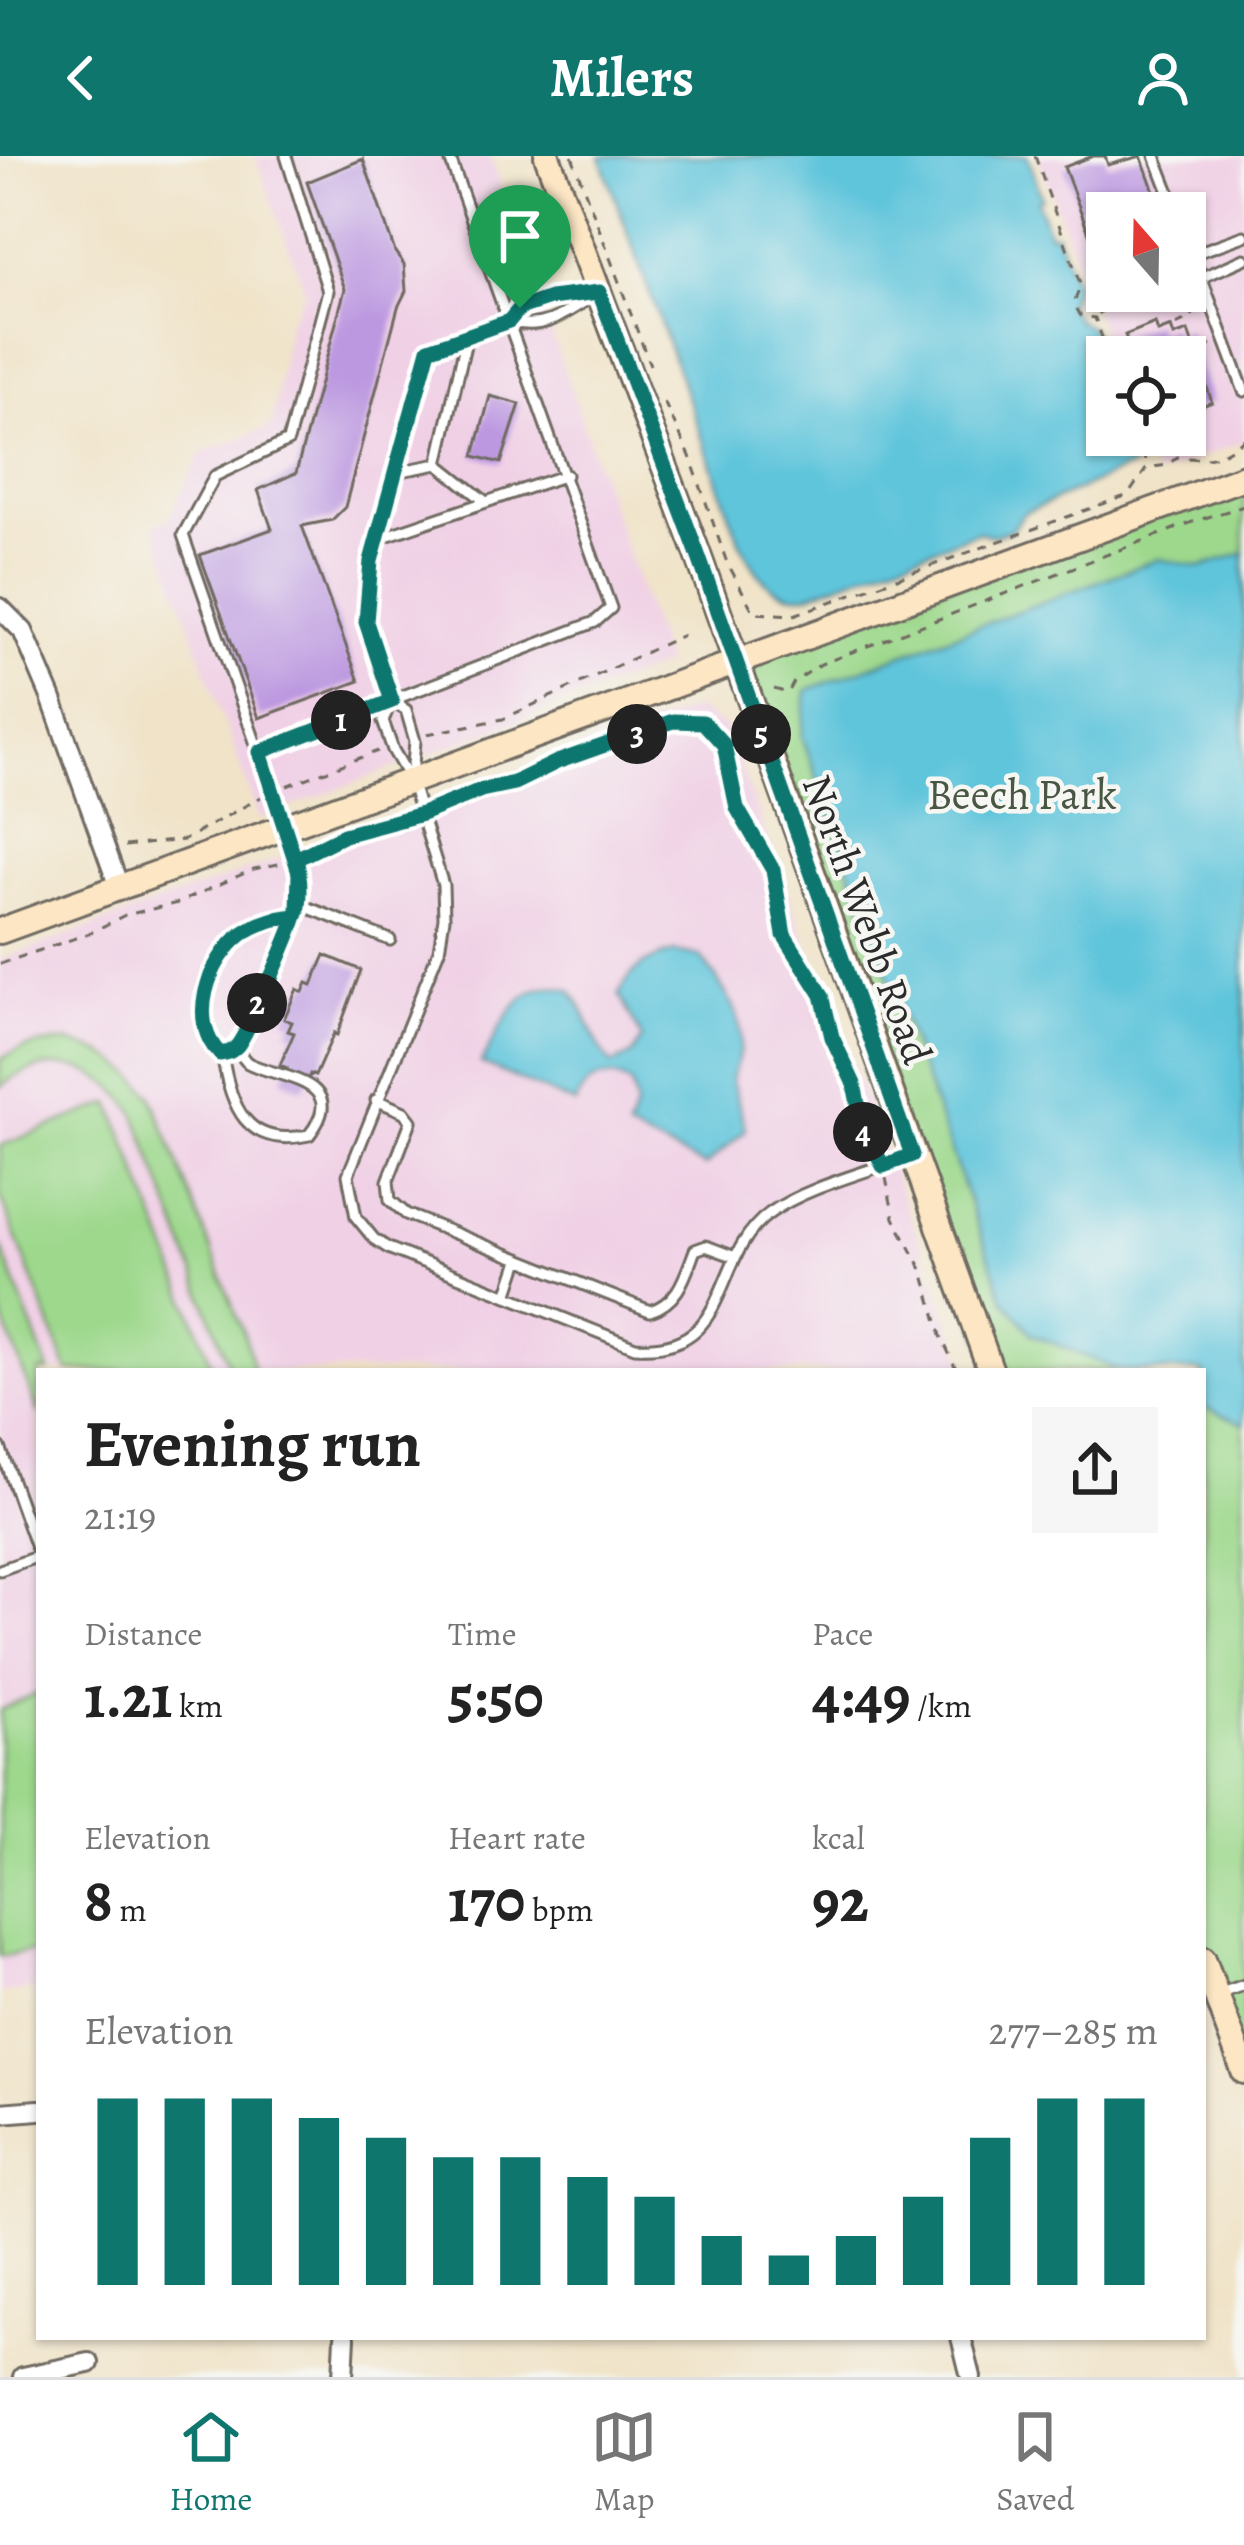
<!DOCTYPE html>
<meta charset="utf-8">
<style>
body{margin:0;font-family:Alegreya,serif;background:#f6f6f6;color:#222;height:100vh;display:flex;flex-direction:column;font-size:45px;white-space:nowrap}
*{box-sizing:border-box;margin:0}
p{font-size:39px;color:#767676}
.icon{flex:none;width:66px;height:66px;fill:none;stroke:currentColor;stroke-width:2;stroke-linecap:round;stroke-linejoin:round}
.map{position:relative;flex:1;overflow:hidden}
.details{position:absolute;left:36px;top:1212px;width:1170px;height:972px;display:flex;flex-direction:column;background:#fff;border-radius:0px;box-shadow:0 3px 9px #0004}
.details>*{flex:none}
.needle{width:78px;rotate:340deg}
.tools{position:absolute;left:1086px;top:36px;display:grid;gap:24px}
.tools a{display:grid;place-items:center;width:120px;height:120px;border-radius:0px;background:#fff;box-shadow:0 3px 9px #0004;font-size:60px}
.pin{position:absolute;display:grid;place-items:center;width:102px;height:102px;color:#fff;margin:-123px -51px;border-radius:50% 50% 50% 0;rotate:-45deg;box-shadow:0 0 12px #0007}
.pin .icon{rotate:45deg}
.km{position:absolute;width:60px;height:60px;margin:-30px;border-radius:50%;background:#222;color:#fff;font-size:33px;line-height:60px;text-align:center}
.round{display:grid;place-items:center;flex:none;width:126px;height:126px;border-radius:0px;background:#f6f6f6}
.summary{display:flex;align-items:center;justify-content:space-between;height:204px;padding:0 48px}
h1{font-size:66px;font-weight:700;line-height:90px}
.figures{display:grid;grid-template-columns:repeat(3,1fr);gap:18px;height:204px;padding:12px 48px}
.figures div{display:grid;align-content:center}
.figures b{font-size:60px;font-weight:700}
.figures small{font-size:33px;font-weight:400}
.figures p{font-size:33px}
.chart{height:336px;padding:24px 48px}
.chart p{display:flex;justify-content:space-between}
.chart svg{width:100%;height:216px;margin-top:12px;stroke:#0f766e;stroke-width:6}
header{display:flex;justify-content:space-between;align-items:center;height:156px;padding:0 48px;background:#0f766e;color:#fff;font-size:54px;font-weight:700}
.dock{display:flex;justify-content:space-around;align-items:center;height:168px;border-top:3px solid #e0e0e0;background:#fff;font-size:33px;color:#767676}
.dock a{display:grid;justify-items:center;gap:6px}
.dock .current{color:#0f766e}
.map>svg:first-child{display:block}
.built{fill:#f0d0e5;fill-rule:evenodd}
.green{fill:#9dd88c;stroke:#64825c;stroke-width:3}
.water{fill:#5ec5db;stroke:#447883;stroke-width:3}
.building{fill:#bc98e0}
.lines{fill:none;stroke-linecap:round;stroke-linejoin:round}
.service-casing{stroke:#706b62;stroke-width:15}
.minor-casing{stroke:#706b62;stroke-width:24}
.secondary-casing{stroke:#706b62;stroke-width:30}
.path{stroke:#706b62;stroke-width:3;stroke-dasharray:9 9;stroke-linecap:butt}
.service{stroke:#fff;stroke-width:9}
.minor{stroke:#fff;stroke-width:18}
.secondary{stroke:#fce6c4;stroke-width:24}
.route-casing{stroke:#fff;stroke-width:24}
.route{stroke:#0f766e;stroke-width:15}
.labels{text-anchor:middle;stroke-width:9;stroke-linejoin:round;paint-order:stroke}
.park-label{font-size:42px;fill:#485643;stroke:#f6f6f2}
.street-label{font-size:42px;fill:#2b2b2b;stroke:#f6f6f2}
</style>
<header><svg class="icon" aria-label="back" viewBox="0 0 24 24"><path d="M15 5l-7 7 7 7"/></svg>Milers<svg class="icon" aria-label="person" viewBox="0 0 24 24"><circle cx="12" cy="8" r="4"/><path d="M4 21q1-7 8-7t8 7"/></svg></header>
<div class="map">
<svg width="1244" height="2221" viewBox="0 0 1244 2221">
<rect width="100%" height="100%" fill="#f6f6f2"/>
<filter id="ink" filterUnits="userSpaceOnUse"><feTurbulence type="fractalNoise" baseFrequency=".00833" numOctaves="2"/><feDisplacementMap in="SourceGraphic" scale="24" xChannelSelector="R" yChannelSelector="G"/><feConvolveMatrix kernelMatrix="1 2 1 2 8 2 1 2 1" color-interpolation-filters="sRGB"/></filter>
<filter id="wash" filterUnits="userSpaceOnUse"><feTurbulence type="fractalNoise" baseFrequency=".004" numOctaves="4" result="noise"/><feDisplacementMap in="SourceGraphic" scale="48" xChannelSelector="R" yChannelSelector="G"/><feGaussianBlur stdDeviation="2.7" result="paint"/><feColorMatrix in="noise" values="0 0 0 0 0 0 0 0 0 0 0 0 0 0 0 0 0 1.4 0 .05"/><feComposite in="paint" operator="in"/></filter>
<g filter="url(#wash)">
<rect width="100%" height="100%" fill="#f0e3c8"/>
<!-- built -->
<path class="built" d="M 255,0 L 490,0 L 666,508 L 259,663 L 154,368 L 168,364 L 201,298 L 272,270 L 288,168 L 305,135 Z
M 1038,0 L 1244,0 L 1244,285 L 1155,319 L 1140,279 L 1185,279 L 1185,201 L 1111,201 ZM 1107,57 L 1185,57 L 1185,135 L 1107,135 Z
M 696,552 L 726,572 L 968,1215 L 39,1215 L 39,1833 L 0,1837 L 0,804 Z"/>
<!-- green -->
<path class="green" d="M 1244,321 L 1244,1905 L 1203,1792 L 1203,1215 L 993,1215 L 736,507 Z
M 69,887 C 105,893 129,911 152,940 L 246,1184 L 254,1215 L 231,1215 L 136,959 C 106,908 47,893 0,931 L 0,904 C 21,890 44,886 69,887 Z
M 111,947 L 214,1215 L 68,1215 L 0,1039 L 0,990 Z
M 0,1087 L 49,1215 L 39,1215 L 39,1258 L 0,1154 Z
M 39,1537 L 39,1795 L 0,1800 L 0,1554 Z"/>
<!-- water -->
<path class="water" d="M 600,0 L 1028,0 L 1042,42 L 1037,45 L 1049,78 L 1056,77 L 1075,128 L 1068,149 L 1078,165 L 1091,171 C 1106,211 1107,237 1107,279 L 1130,279 L 1136,295 L 1133,310 L 1024,357 L 1011,374 L 992,380 L 978,376 L 807,439 C 769,442 758,418 740,387 Z
M 1244,397 L 1244,1268 L 1203,1250 L 1203,1215 L 1120,1215 L 1032,1178 L 1004,1143 L 802,580 L 807,534 L 1158,403 L 1201,411 Z
M 675,796 L 701,801 C 731,844 755,870 731,922 L 746,974 L 705,1010 L 628,974 L 636,949 L 631,929 C 608,913 586,921 575,948 L 481,907 C 500,873 521,814 571,835 C 591,861 591,885 612,909 L 632,899 L 642,882 L 619,839 C 632,811 646,804 675,796 Z"/>
<g id="blocks">
<!-- building -->
<path class="building" d="M 1093,0 L 1105,0 L 1108,9 L 1141,0 L 1162,57 L 1107,57 L 1107,80 L 1092,85 L 1064,11 Z
M 363,3 L 395,96 L 404,108 L 406,135 L 398,151 L 345,351 L 332,364 L 302,370 L 359,525 L 259,562 L 200,399 L 272,373 L 258,334 L 296,317 L 345,133 L 307,26 Z
M 1155,167 L 1158,176 L 1171,171 L 1174,180 L 1188,175 L 1212,246 L 1189,255 L 1195,269 L 1185,273 L 1185,201 L 1133,201 L 1125,179 Z
M 490,240 L 520,248 L 501,307 L 474,300 Z
M 325,799 L 361,814 L 337,879 L 334,877 L 315,920 L 310,918 L 304,933 L 282,923 L 287,912 L 280,909 L 294,877 L 288,875 L 292,866 L 284,863 L 297,833 L 303,836 L 307,827 L 312,829 Z"/>
</g>
</g>
<g filter="url(#ink)">
<use href="#blocks" fill-opacity="0" stroke="#706b62" stroke-width="3"/>
<g class="lines">
<defs>
<path id="service" d="M 286,0 L 328,135 L 288,285 L 215,320 L 183,379 L 296,703 L 300,739 L 293,770 L 240,887 L 230,896 L 217,897 C 183,834 228,766 296,760
M 1155,0 L 1177,57
M 1185,78 L 1244,235
M 1185,101 L 1244,80
M 1185,129 L 1244,103
M 1145,135 L 1165,143 L 1179,135
M 599,136 C 569,155 545,177 509,165 C 530,139 567,140 599,136 Z
M 438,308 L 486,346
M 396,316 L 438,308 L 467,180
M 377,383 L 566,319
M 391,545 L 366,466 L 371,405 L 429,193 L 509,165
M 260,595 L 595,466 L 611,452 L 449,0
M 412,620 L 415,585 L 406,554 L 391,545 L 383,565 L 393,594 L 411,625 L 443,729 L 444,762 L 439,794 L 348,1019 L 356,1061 L 374,1083 L 388,1092 L 635,1191 C 735,1198 709,1101 770,1057 C 806,1031 868,1016 910,1000
M 299,748 L 390,784
M 222,897 C 230,950 246,993 309,979 C 353,923 275,922 248,907 C 244,904 239,896 236,891
M 376,944 L 404,956 L 411,965 L 388,1025 L 390,1044 L 406,1058 L 650,1155 C 679,1146 685,1120 695,1094 L 706,1090 L 735,1101
M 507,1140 L 519,1104
M 0,1291 L 39,1400
M 0,1414 L 39,1400
M 1221,1837 L 1244,1829"/>
<path id="minor" d="M 0,452 L 23,475 L 51,541 L 119,731
M 0,1957 L 39,1954
M 961,2181 L 971,2221
M 23,2221 L 89,2207
M 343,2221 L 345,2181"/>
<path id="secondary" d="M 547,0 L 697,396 L 991,1215
M 0,775 L 1244,321
M 1203,1803 L 1244,1915"/>
</defs>
<!-- service casing -->
<use href="#service" class="service-casing"/>
<!-- minor casing -->
<use href="#minor" class="minor-casing"/>
<!-- secondary casing -->
<use href="#secondary" class="secondary-casing"/>
<!-- path -->
<path class="path" d="M 572,0 L 650,209
M 1035,0 L 1081,131 C 1074,143 1073,148 1081,160 L 1095,162 L 1109,201
M 1085,131 L 1102,134 L 1107,147 L 1097,161
M 1107,139 L 1118,135
M 1176,169 L 1191,162 L 1196,152
M 1193,197 L 1211,189
M 664,246 L 690,300 L 726,404 L 754,457 L 794,459 L 1128,339 L 1147,312 L 1168,309 L 1177,301 C 1208,304 1221,303 1244,283
M 1136,279 L 1147,310
M 774,533 L 788,537 L 794,526 L 821,508 L 1195,365 L 1244,350
M 427,578 L 503,563 L 683,479
M 287,630 L 378,595
M 433,654 L 481,634 L 528,622 L 557,606 L 673,565 L 695,564 L 712,571 L 730,603 L 737,653 L 773,714 L 785,779 L 822,839 L 832,881 L 854,929 L 863,976 L 876,996
M 125,690 L 184,684 L 261,641
M 309,698 L 344,679 L 406,662
M 0,808 L 90,777 L 125,759 L 178,747 L 254,713 L 283,707
M 886,1022 L 894,1062 L 923,1115 L 941,1180 L 957,1215"/>
<!-- service -->
<use href="#service" class="service"/>
<!-- minor -->
<use href="#minor" class="minor"/>
<!-- secondary -->
<use href="#secondary" class="secondary"/>
</g>
</g>
<g class="lines" filter="url(#ink)">
<defs>
<path id="route" d="M 520,152 L 509,165 L 429,193 L 371,405 L 366,466 L 392,545 L 260,596 L 299,716 L 298,755 L 296,760 C 276,762 259,766 242,778 C 208,804 187,865 220,898 C 229,896 230,897 237,890 C 247,879 296,767 299,750 C 301,735 300,719 296,703 L 344,679 L 422,658 L 481,634 L 514,627 L 557,606 L 673,565 L 703,566 L 724,589 L 737,652 L 773,714 L 784,779 L 822,839 L 832,881 L 854,928 L 865,982 L 872,988 L 883,1010 L 912,999 L 697,396 L 599,136 L 550,142 L 520,152"/>
</defs>
<!-- route casing -->
<use href="#route" class="route-casing"/>
<!-- route -->
<use href="#route" class="route"/>
</g>
<g class="labels">
<!-- park labels -->
<g class="park-label">
<text x="1022" y="653">Beech Park</text>
</g>
<!-- street labels -->
<g class="street-label">
<text transform="translate(868 763) rotate(70)" y="15">North Webb Road</text>
</g>
</g>
</svg>
<div class="tools">
<a><svg class="needle" viewBox="-14 -14 28 28"><path d="M0-13l5 13h-10z" fill="#e53935"/><path d="M0 13l5-13h-10z" fill="#767676"/></svg></a>
<a><svg class="icon" aria-label="locate" viewBox="0 0 24 24"><circle cx="12" cy="12" r="6"/><path d="M12 2v4M12 18v4M2 12h4M18 12h4"/></svg></a>
</div>
<div class="pin" style="left:520px;top:152px;background:#1e9e55"><svg class="icon" aria-label="arrive" viewBox="0 0 24 24"><path d="M6 21V4h12l-3 4 3 4H6"/></svg></div>
<b class="km" style="left:341px;top:564px">1</b>
<b class="km" style="left:257px;top:847px">2</b>
<b class="km" style="left:637px;top:578px">3</b>
<b class="km" style="left:863px;top:976px">4</b>
<b class="km" style="left:761px;top:578px">5</b>
<section class="details">
<div class="summary"><div><h1>Evening run</h1><p>21:19</p></div><a class="round"><svg class="icon" aria-label="share" viewBox="0 0 24 24"><path d="M12 15V3M7 8l5-5 5 5M5 13v7h14v-7"/></svg></a></div>
<div class="figures">
<div><p>Distance</p><b>1.21<small> km</small></b></div>
<div><p>Time</p><b>5:50</b></div>
<div><p>Pace</p><b>4:49<small> /km</small></b></div>
</div>
<div class="figures">
<div><p>Elevation</p><b>8<small> m</small></b></div>
<div><p>Heart rate</p><b>170<small> bpm</small></b></div>
<div><p>kcal</p><b>92</b></div>
</div>
<div class="chart"><p><span>Elevation</span>277–285 m</p>
<svg viewBox="0 0 160 44" preserveAspectRatio="none"><path d="M5 44V6M15 44V6M25 44V6M35 44V10M45 44V14M55 44V18M65 44V18M75 44V22M85 44V26M95 44V34M105 44V38M115 44V34M125 44V26M135 44V14M145 44V6M155 44V6"/></svg>
</div>
</section>
</div>
<nav class="dock">
<a class="current"><svg class="icon" aria-label="home" viewBox="0 0 24 24"><path d="M3 11l9-7 9 7M6 9v11h12V9"/></svg>Home</a>
<a><svg class="icon" aria-label="map" viewBox="0 0 24 24"><path d="M3 6l6-2 6 2 6-2v14l-6 2-6-2-6 2zM9 4v14M15 6v14"/></svg>Map</a>
<a><svg class="icon" aria-label="saved" viewBox="0 0 24 24"><path d="M7 4h10v16l-5-4-5 4z"/></svg>Saved</a>
</nav>
